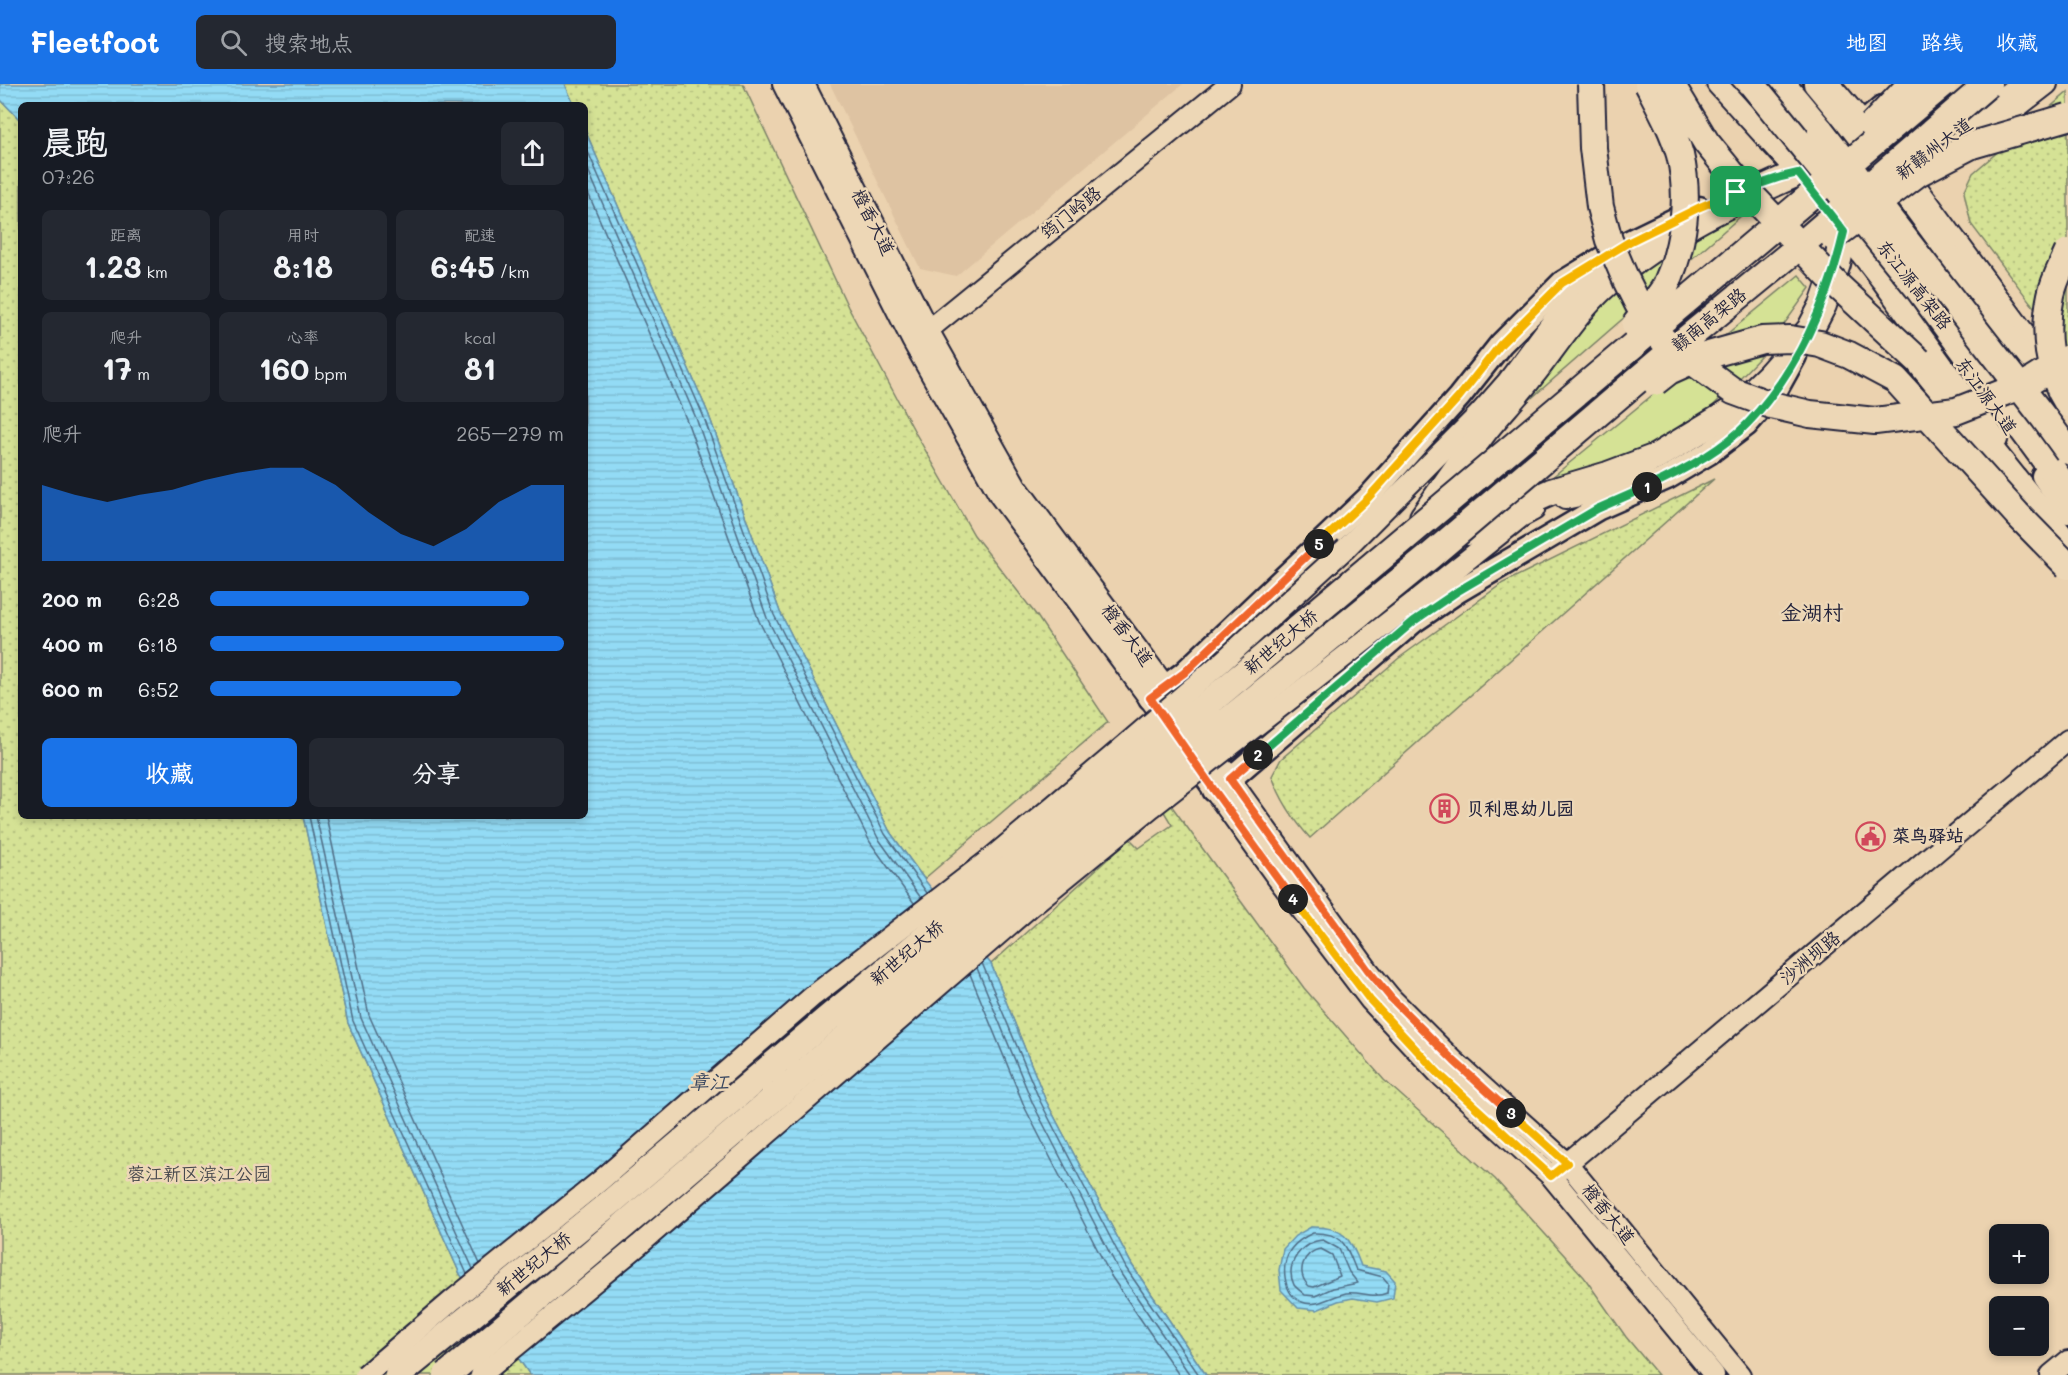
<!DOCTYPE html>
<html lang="zh">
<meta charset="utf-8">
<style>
body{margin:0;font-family:Mali,"LXGW WenKai TC",sans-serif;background:#242831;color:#f1f3f6;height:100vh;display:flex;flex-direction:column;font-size:22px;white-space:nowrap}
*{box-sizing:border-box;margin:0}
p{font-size:20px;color:#9ea1a6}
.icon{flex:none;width:33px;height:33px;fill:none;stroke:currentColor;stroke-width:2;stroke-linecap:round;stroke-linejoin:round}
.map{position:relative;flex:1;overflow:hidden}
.drawer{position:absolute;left:18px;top:18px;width:570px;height:717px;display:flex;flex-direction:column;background:#171b24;border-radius:9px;box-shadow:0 3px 9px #0003}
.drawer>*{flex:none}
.tools{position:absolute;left:1989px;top:1140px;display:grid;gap:12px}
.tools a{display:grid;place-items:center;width:60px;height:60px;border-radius:9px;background:#171b24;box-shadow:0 3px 9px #0003;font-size:30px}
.pin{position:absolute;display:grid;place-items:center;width:51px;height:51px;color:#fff;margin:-26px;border-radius:12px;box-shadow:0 3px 9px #0006}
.km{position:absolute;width:30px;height:30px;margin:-15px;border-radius:50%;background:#222;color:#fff;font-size:16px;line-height:30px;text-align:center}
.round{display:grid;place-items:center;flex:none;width:63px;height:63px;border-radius:9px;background:#242831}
.overview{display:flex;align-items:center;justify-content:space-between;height:102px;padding:0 24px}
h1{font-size:33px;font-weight:700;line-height:45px}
.figures{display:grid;grid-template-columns:repeat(3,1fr);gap:9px;height:102px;padding:6px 24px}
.figures div{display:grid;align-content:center;border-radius:9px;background:#242831;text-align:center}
.figures b{font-size:30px;font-weight:700}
.figures small{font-size:16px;font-weight:400}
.figures p{font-size:16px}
.chart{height:168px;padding:12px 24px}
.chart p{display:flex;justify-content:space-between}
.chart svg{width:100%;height:108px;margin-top:6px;fill:#1a73e8;opacity:.7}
.action{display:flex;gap:12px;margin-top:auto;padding:12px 24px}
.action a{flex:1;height:69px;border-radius:9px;background:#1a73e8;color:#fff;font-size:24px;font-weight:700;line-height:69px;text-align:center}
.action a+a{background:#242831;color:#f1f3f6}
ul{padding:0 24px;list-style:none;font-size:20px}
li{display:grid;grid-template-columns:96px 72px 1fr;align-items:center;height:45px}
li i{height:15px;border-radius:8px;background:#1a73e8}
header{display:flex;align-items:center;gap:36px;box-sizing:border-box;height:84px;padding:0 30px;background:#1a73e8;color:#fff}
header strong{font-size:28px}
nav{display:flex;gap:33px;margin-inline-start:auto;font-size:21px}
.search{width:420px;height:54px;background:#242831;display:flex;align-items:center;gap:15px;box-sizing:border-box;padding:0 21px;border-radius:9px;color:#9ea1a6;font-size:22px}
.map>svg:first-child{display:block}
.built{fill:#dec3a2}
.grass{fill:#d5e295;stroke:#7c8268;stroke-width:1.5}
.park{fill:url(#park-dots);stroke:#7c8268;stroke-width:1.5}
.water{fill:url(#water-rules);stroke:#6691ab;stroke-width:1.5}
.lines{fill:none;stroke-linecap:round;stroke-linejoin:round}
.shore{stroke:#4f6c85;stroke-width:1.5}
.secondary-casing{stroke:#22223b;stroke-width:24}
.primary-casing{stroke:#22223b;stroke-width:27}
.highway-casing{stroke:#22223b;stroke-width:30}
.secondary{stroke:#edd7b6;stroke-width:20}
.primary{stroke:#edd7b6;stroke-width:22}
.highway{stroke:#edd7b6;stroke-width:26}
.secondary-bridge-casing{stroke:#22223b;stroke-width:24;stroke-linecap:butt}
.highway-bridge-casing{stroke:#22223b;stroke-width:30;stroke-linecap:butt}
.secondary-bridge{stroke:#edd7b6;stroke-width:20}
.highway-bridge{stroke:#edd7b6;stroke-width:26}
.split-1-casing{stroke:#fff;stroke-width:12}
.split-2-casing{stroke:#fff;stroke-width:12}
.split-3-casing{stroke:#fff;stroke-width:12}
.split-4-casing{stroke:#fff;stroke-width:12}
.split-5-casing{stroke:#fff;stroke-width:12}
.split-6-casing{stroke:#fff;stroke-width:12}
.split-1{stroke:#22a559;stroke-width:8}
.split-2{stroke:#22a559;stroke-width:8}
.split-3{stroke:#f0652b;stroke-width:8}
.split-4{stroke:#f5b400;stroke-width:8}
.split-5{stroke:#f0652b;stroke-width:8}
.split-6{stroke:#f5b400;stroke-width:8}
.labels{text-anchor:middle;stroke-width:5;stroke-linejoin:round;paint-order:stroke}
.street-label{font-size:18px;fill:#22223b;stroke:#edd7b6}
.poi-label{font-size:18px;font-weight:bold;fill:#22223b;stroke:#edd7b6;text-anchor:start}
.park-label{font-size:18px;fill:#46484d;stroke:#edd7b6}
.water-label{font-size:20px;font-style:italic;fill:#394760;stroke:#edd7b6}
.quarter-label{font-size:21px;fill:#22223b;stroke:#edd7b6}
</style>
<header>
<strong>Fleetfoot</strong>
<div class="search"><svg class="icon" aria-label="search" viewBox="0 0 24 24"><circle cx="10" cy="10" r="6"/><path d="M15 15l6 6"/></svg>搜索地点</div>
<nav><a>地图</a><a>路线</a><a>收藏</a></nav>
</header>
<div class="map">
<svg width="2068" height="1291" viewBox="0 0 2068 1291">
<defs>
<pattern id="park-dots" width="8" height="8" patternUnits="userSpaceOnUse" patternTransform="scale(1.5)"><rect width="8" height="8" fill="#d5e295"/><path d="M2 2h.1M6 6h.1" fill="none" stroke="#b7c281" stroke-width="1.8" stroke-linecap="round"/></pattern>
<pattern id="water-rules" width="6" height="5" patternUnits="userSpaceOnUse" patternTransform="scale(1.5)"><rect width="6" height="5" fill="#93dbf5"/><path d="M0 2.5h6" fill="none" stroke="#7ebcd3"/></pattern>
</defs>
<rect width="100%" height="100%" fill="#ebd2af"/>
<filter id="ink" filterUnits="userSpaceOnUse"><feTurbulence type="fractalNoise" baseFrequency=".0167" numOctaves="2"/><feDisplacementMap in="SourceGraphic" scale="12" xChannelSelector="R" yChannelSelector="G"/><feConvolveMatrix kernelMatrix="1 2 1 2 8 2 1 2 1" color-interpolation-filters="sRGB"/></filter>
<g filter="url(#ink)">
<!-- built -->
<path class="built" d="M 830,0 L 1183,0 L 956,192 L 920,184 Z"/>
<!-- grass -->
<path class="grass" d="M 1743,120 L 1749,125 L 1512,331 L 1583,238 L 1642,182 Z
M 1799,191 L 1810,204 L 1762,271 L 1711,324 L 1646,365 L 1534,408 Z"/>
<!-- park -->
<path class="park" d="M 565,0 L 743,0 L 848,223 L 916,350 L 974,451 L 1037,532 L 1108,638 L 924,795 L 890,748 L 780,528 L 708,329 L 585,46 L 585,21 L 574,21 Z
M 2068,8 L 2068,268 L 1971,140 L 1964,108 L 1973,89 Z
M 0,15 L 21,37 L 21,732 L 303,732 L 348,939 L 460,1190 L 530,1291 L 0,1291 Z
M 1714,395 L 1310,754 C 1293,735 1281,717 1272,692 L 1281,675 L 1399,574 L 1503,499 Z
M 1168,717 L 1304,904 L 1384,996 L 1495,1095 L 1584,1193 L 1626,1253 L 1658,1291 L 1206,1291 L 1132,1181 L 1045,1015 L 991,880 L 1130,755 L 1139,764 L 1172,741 L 1160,721 Z"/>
<!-- water -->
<path class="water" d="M 0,0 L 565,0 L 574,21 L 21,21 L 21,37 L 0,15 Z
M 585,46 L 708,329 L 780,528 L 890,748 L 924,795 L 991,880 L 1045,1015 L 1132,1181 L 1206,1291 L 530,1291 L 460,1190 L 348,939 L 303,732 L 585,732 Z
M 1311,1143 C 1343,1142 1351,1154 1361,1182 L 1386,1187 L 1395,1197 L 1393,1214 L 1377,1218 L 1353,1214 L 1338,1217 L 1317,1226 L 1298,1224 L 1281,1206 L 1279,1186 L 1283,1165 L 1295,1152 Z"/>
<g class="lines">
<!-- shore -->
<path class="shore" d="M 585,61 L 703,331 L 774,531 L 885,750 L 927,809
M 585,79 L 696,334 L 767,534 L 878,754 L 921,814
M 585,102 L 687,337 L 759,537 L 870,758 L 914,819
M 309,732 L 353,937 L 467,1190
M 316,732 L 361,934 L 473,1185
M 326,732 L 369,931 L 480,1180
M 982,879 L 1040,1017 L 1126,1184 L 1199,1291
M 977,884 L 1033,1020 L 1119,1187 L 1190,1291
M 970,890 L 1025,1024 L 1111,1192 L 1179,1291
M 1313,1149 C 1344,1148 1346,1162 1356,1186 L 1383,1193 L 1388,1199 L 1387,1209 C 1372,1215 1361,1207 1346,1209 C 1332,1212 1316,1224 1302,1218 C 1283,1211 1280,1180 1291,1165 C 1297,1157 1304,1153 1313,1149 Z
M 1323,1156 L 1339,1165 L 1349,1188 L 1358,1199 L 1333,1204 L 1315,1212 L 1305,1211 C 1302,1208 1296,1204 1294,1201 C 1284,1180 1302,1157 1323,1156 Z
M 1321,1165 L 1332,1171 L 1340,1192 L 1314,1203 L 1309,1202 C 1295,1190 1303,1167 1321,1165 Z"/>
<defs>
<path id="secondary" d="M 783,0 L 912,256 L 1000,412 L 1158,626
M 804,0 L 928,246 L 1016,402 L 1165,602 L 1242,712 L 1368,886 L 1391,914 L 1454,977 L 1567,1079 L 1740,1291
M 1717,0 L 1798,89 L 1882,197 L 1997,356
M 1830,0 L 1916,102 L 2051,285
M 1975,56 L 2047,0
M 917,253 L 928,246 L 1230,0
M 1565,415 L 1607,406 L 1646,394
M 1346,464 L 1479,330 L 1508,297 L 1570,214 L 1615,177
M 1413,519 L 1521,433 L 1534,426
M 1190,673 L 1275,791 L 1370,916 L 1439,990 L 1551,1092 L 1714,1291
M 1557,1088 L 2068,656
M 2051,1291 L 2068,1277"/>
<path id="primary" d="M 1815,0 L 1894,95 L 2049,307
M 1821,75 L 1883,23
M 1903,87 L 2022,0
M 2043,392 L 2068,428
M 1150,614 L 1184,589 L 1368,414 L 1459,313 L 1501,260 L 1562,199 L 1629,158 L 1699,124
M 1214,706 L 1230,695 L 1414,537 L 1458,507 L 1597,425 L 1667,394 L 1709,369 L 1746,341 L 1775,308 L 1795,272"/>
<path id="highway" d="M 1782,0 L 1821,47
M 1917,203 L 2068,407
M 1919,277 L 2068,462
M 1423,433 C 1444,404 1463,375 1484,347 C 1499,328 1516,311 1531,291 C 1555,261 1577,225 1606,200 C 1671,144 1734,117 1811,83
M 1468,448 L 1486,437 L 1551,408 L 1608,391 L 1656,373 L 1735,325 L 1770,291 L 1810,246 L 1823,221 L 1837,180 L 1848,133"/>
</defs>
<!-- secondary casing -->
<use href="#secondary" class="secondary-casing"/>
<!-- primary casing -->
<use href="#primary" class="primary-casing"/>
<!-- highway casing -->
<use href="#highway" class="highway-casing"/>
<!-- secondary -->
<use href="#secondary" class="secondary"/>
<!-- primary -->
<use href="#primary" class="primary"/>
<!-- highway -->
<use href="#highway" class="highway"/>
<defs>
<path id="secondary-bridge" d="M 365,1291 L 453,1216 L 600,1097 L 813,912 L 990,775 L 1109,675 L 1223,577 L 1346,464
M 481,1291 L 639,1161 L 1031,822 L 1152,723 L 1413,519"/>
<path id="highway-bridge" d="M 1591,0 L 1593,64 L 1600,123 L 1609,156 L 1626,196 L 1638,220 L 1663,256 L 1733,307 L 1771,321 L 1810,330 L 1875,337 L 1956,327 L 2028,299 L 2068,274
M 1671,0 L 1706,58 L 1737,96 L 1837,201 L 1919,277
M 1752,0 L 1917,203
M 1872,41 L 1911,0
M 1821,47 L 2044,334 L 2068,367
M 1833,153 L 1918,89 L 1972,61 L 2068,33
M 2068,168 C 2062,182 2054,196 2051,211 C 2043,248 2048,289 2068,320
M 1635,241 C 1644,228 1659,215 1666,201 C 1684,162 1690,113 1680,71 C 1673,46 1660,23 1648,0
M 1655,298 L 1669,287 L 1698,274 L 1762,256 L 1790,255 L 1820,260 L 1849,271 L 1896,296 L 2017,430 L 2068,482
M 398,1291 L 611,1118 L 826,936 L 1241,592 L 1943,0
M 447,1291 L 1020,806 L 1429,473 L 1662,275 L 1789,171 L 1988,0"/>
</defs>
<!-- secondary-bridge casing -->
<use href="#secondary-bridge" class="secondary-bridge-casing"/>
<!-- highway-bridge casing -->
<use href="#highway-bridge" class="highway-bridge-casing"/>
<!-- secondary-bridge -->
<use href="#secondary-bridge" class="secondary-bridge"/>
<!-- highway-bridge -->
<use href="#highway-bridge" class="highway-bridge"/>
</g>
</g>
<g class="lines" filter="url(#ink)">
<defs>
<path id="split-1" d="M 1647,403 C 1681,388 1723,365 1748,339 C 1797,288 1828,217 1844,148 L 1798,89 L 1781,93 L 1736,108"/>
<path id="split-2" d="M 1258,671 L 1414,537 L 1458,507 L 1597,425 L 1647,403"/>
<path id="split-3" d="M 1258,671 L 1230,695 L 1242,712 L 1368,886 L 1391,914 L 1454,977 L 1511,1029"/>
<path id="split-4" d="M 1293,815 L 1370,916 L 1439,990 L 1551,1092 L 1567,1079 L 1511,1029"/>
<path id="split-5" d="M 1293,815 L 1214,706 L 1150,614 L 1184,589 L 1319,460"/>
<path id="split-6" d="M 1319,460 L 1368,414 L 1459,313 L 1501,260 L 1562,199 L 1629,158 L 1700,123 L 1736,108"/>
</defs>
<!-- split-1 casing -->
<use href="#split-1" class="split-1-casing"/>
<!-- split-2 casing -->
<use href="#split-2" class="split-2-casing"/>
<!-- split-3 casing -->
<use href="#split-3" class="split-3-casing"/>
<!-- split-4 casing -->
<use href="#split-4" class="split-4-casing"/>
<!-- split-5 casing -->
<use href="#split-5" class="split-5-casing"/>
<!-- split-6 casing -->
<use href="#split-6" class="split-6-casing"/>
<!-- split-1 -->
<use href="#split-1" class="split-1"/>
<!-- split-2 -->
<use href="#split-2" class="split-2"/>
<!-- split-3 -->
<use href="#split-3" class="split-3"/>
<!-- split-4 -->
<use href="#split-4" class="split-4"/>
<!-- split-5 -->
<use href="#split-5" class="split-5"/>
<!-- split-6 -->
<use href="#split-6" class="split-6"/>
</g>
<!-- icons -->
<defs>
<symbol id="building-ring" viewBox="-11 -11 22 22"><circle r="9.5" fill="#edd7b6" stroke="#d1495b" stroke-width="1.5"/><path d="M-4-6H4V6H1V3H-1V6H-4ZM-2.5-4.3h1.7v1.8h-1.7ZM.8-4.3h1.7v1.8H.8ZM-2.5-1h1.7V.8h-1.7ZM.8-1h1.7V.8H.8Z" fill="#d1495b"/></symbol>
<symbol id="civic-ring" viewBox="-11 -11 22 22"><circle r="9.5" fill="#edd7b6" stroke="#d1495b" stroke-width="1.5"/><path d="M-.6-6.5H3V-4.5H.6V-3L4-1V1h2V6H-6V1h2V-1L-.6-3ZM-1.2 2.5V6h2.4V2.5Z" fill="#d1495b"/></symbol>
</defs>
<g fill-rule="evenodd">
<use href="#building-ring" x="1428" y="708" width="33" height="33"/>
<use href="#civic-ring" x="1854" y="736" width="33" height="33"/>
</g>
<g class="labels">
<!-- street labels -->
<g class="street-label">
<text transform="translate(1934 65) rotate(-37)" y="6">新赣州大道</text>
<text transform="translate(1071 129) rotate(-39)" y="6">筠门岭路</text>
<text transform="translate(873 138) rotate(63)" y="6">橙香大道</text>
<text transform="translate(1914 201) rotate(52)" y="6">东江源高架路</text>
<text transform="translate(1709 236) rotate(-39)" y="6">赣南高架路</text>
<text transform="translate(1986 312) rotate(54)" y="6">东江源大道</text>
<text transform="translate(1127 551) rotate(53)" y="6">橙香大道</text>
<text transform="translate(1281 558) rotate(-40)" y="6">新世纪大桥</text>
<text transform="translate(907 869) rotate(-40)" y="6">新世纪大桥</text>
<text transform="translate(1810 874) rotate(-40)" y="6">沙洲坝路</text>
<text transform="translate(1608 1130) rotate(51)" y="6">橙香大道</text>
<text transform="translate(534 1180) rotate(-39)" y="6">新世纪大桥</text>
</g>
<!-- poi labels -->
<g class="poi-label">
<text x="1466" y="731">贝利思幼儿园</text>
<text x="1892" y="758">菜鸟驿站</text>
</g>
<!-- park labels -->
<g class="park-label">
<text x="199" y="1096">蓉江新区滨江公园</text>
</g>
<!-- water labels -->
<g class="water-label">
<text x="709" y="1005">章江</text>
</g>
<!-- quarter labels -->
<g class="quarter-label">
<text x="1812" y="536">金湖村</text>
</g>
</g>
</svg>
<div class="tools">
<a>+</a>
<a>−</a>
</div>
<div class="pin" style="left:1736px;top:108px;background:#1e9e55"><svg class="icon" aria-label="arrive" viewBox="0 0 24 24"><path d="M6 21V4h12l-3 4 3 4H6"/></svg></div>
<b class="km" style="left:1647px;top:403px">1</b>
<b class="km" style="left:1258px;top:671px">2</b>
<b class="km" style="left:1511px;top:1029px">3</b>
<b class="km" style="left:1293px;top:815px">4</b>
<b class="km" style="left:1319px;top:460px">5</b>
<section class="drawer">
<div class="overview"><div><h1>晨跑</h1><p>07:26</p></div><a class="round"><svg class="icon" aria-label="share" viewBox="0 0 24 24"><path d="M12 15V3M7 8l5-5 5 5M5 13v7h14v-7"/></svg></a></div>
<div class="figures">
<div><p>距离</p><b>1.23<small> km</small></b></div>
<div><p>用时</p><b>8:18</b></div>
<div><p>配速</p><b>6:45<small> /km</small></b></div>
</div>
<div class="figures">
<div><p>爬升</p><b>17<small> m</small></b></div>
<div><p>心率</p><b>160<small> bpm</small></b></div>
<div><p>kcal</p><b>81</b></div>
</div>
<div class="chart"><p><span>爬升</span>265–279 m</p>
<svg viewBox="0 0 160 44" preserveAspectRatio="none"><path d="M0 44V13L10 17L20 20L30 17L40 15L50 11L60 8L70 6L80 6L90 13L100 24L110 33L120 38L130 31L140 20L150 13L160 13V44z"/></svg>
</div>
<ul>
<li><b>200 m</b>6:28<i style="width:90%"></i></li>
<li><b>400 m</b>6:18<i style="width:100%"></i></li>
<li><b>600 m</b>6:52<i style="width:71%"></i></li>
</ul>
<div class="action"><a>收藏</a><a>分享</a></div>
</section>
</div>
